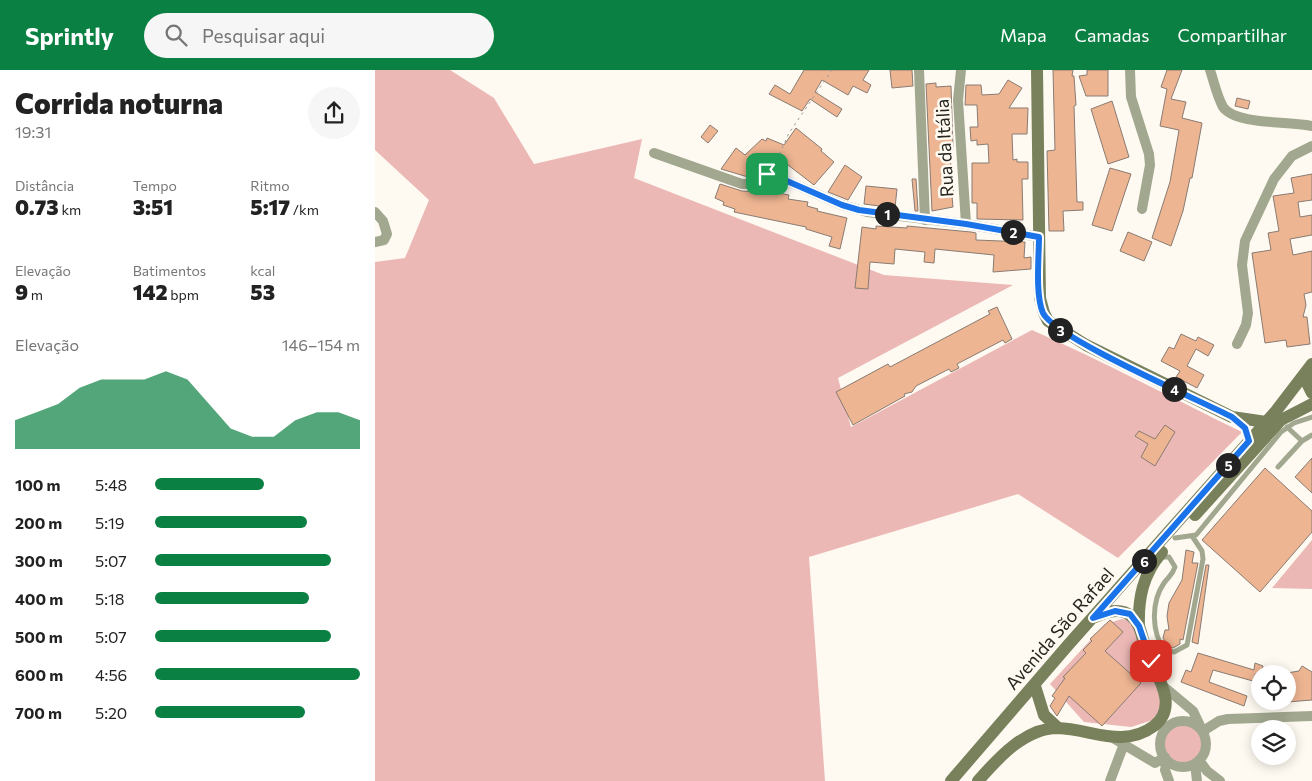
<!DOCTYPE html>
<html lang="pt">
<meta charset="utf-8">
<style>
body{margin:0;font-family:Commissioner,sans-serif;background:#f6f6f6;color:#222;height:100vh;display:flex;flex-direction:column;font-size:19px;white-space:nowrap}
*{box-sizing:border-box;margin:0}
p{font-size:16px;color:#767676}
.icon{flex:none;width:28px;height:28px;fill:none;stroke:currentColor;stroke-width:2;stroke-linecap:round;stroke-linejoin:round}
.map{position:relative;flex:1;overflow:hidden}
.sheet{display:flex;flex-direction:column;background:#fff;width:375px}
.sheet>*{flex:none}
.tools{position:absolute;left:876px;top:595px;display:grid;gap:10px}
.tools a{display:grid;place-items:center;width:45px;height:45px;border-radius:50%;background:#fff;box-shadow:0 2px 12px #0003;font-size:25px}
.pin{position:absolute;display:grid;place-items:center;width:42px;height:42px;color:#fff;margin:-21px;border-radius:10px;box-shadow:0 2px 8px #0006}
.km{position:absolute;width:25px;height:25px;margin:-12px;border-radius:50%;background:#222;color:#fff;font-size:14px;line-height:25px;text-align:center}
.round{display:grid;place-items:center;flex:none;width:52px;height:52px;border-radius:26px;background:#f6f6f6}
.overview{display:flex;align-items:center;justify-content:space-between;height:85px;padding:0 15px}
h1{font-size:28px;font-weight:800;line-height:38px}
.stats{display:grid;grid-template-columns:repeat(3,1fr);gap:8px;height:85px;padding:5px 15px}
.stats div{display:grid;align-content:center}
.stats b{font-size:21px;font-weight:800}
.stats small{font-size:14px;font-weight:400}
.stats p{font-size:14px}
.chart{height:140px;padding:10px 15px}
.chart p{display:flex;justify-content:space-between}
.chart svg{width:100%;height:90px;margin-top:5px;fill:#0b8043;opacity:.7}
ul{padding:0 15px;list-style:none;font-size:16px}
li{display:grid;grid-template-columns:80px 60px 1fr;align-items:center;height:38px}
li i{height:12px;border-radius:6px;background:#0b8043}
header{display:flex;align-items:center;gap:30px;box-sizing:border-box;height:70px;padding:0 25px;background:#0b8043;color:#fff}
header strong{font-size:24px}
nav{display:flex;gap:28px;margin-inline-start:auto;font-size:18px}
.search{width:350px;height:45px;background:#f6f6f6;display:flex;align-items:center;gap:12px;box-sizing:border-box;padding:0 18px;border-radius:28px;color:#767676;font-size:19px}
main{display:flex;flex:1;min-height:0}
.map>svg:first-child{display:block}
.green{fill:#ecb8b6}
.building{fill:#eeb592;stroke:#897b72}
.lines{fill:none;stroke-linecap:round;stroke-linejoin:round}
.path{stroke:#9c9992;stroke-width:1;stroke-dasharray:2.5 4;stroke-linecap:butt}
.lane{stroke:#a2a88f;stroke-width:5}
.street{stroke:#a2a88f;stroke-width:10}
.secondary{stroke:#78815b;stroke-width:12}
.route-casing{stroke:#fff;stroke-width:10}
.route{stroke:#1a73e8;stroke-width:6}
.labels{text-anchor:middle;stroke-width:5;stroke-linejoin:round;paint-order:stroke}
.street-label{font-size:18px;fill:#27251f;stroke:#fefaf1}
</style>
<header>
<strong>Sprintly</strong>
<div class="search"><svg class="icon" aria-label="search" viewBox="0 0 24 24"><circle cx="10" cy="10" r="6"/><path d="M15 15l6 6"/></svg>Pesquisar aqui</div>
<nav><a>Mapa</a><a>Camadas</a><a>Compartilhar</a></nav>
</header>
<main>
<section class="sheet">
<div class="overview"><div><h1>Corrida noturna</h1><p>19:31</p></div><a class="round"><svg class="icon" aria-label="share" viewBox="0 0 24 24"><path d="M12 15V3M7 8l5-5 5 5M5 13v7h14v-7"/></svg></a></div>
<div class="stats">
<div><p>Distância</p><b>0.73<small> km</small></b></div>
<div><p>Tempo</p><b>3:51</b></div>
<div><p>Ritmo</p><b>5:17<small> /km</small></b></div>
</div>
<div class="stats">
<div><p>Elevação</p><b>9<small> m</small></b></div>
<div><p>Batimentos</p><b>142<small> bpm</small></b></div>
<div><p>kcal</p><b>53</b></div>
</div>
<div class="chart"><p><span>Elevação</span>146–154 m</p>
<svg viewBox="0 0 160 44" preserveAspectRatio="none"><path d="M0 44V30L10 26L20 22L30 14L40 10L50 10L60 10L70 6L80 10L90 22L100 34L110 38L120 38L130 30L140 26L150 26L160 30V44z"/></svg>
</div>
<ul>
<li><b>100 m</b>5:48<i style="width:53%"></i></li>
<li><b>200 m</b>5:19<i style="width:74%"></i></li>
<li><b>300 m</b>5:07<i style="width:86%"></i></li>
<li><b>400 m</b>5:18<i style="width:75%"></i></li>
<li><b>500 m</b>5:07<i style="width:86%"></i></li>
<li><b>600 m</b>4:56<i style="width:100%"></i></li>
<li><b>700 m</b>5:20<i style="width:73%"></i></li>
</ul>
</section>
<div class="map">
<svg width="937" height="711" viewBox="0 0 937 711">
<rect width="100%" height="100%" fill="#fefaf1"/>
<!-- green -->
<path class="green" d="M 0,0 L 75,0 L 119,28 L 159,94 L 267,69 L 259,108 L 509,205 L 638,215 L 463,308 L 476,357 L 657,260 C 728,291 797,328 867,362 L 743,488 L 643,424 L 434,487 L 450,711 L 0,711 L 0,192 L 30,188 L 54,130 L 0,80 Z
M 937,470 L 937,519 L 897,518 Z
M 747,549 L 757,551 L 784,619 L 787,637 L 778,650 L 756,657 L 709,652 L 675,614 L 730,554 Z
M789 674a19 19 0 1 1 38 0a19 19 0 1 1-38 0Z"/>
<!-- building -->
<path class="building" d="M 429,0 L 494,0 L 488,10 L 496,15 L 492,23 L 478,16 L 473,25 L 447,10 L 440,22 L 467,39 L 462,47 L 435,29 L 427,41 L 394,24 L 400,15 L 415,24 Z
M 515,0 L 537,0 L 538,16 L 517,18 Z
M 678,0 L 698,0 L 697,6 L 699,6 L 701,35 L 699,36 L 702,132 L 708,132 L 708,140 L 688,141 L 689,161 L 674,161 L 672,81 L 680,80 Z
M 712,0 L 733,0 L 733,26 L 711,26 L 704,6 L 712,5 Z
M 792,0 L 807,0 L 796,29 L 811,32 L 807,48 L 827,53 L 817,108 L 815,108 L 808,141 L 796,176 L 777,168 L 795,112 L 804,60 L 785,56 L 792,19 L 786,17 Z
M 633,10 L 647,18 L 634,38 L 653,38 L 652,64 L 637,64 L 638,90 L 642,89 L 642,92 L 653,92 L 653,109 L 647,109 L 648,150 L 602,149 L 602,133 L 597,133 L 597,93 L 614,93 L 613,74 L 602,75 L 602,70 L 596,71 L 595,57 L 603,57 L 602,35 L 590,35 L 591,15 L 606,15 L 607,25 L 624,24 Z
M 561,13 L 561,17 L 576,16 L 578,77 L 574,77 L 579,126 L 577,126 L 578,137 L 557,141 L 551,14 Z
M 862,28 L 875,31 L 873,39 L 860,36 Z
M 737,31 L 754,87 L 733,94 L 716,39 Z
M 335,55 L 343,61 L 333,73 L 326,67 Z
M 421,58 L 447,79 L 446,81 L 459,92 L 439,115 L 413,95 L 410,100 L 388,92 L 382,103 L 373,107 L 346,99 L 361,78 L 370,85 L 387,69 L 391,71 L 392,68 L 409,75 Z
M 470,95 L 487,107 L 473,130 L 453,122 Z
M 735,98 L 756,104 L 737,161 L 717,155 Z
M 937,104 L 937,130 L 923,132 L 925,147 L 937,145 L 937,165 L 915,169 L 918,185 L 937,181 L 937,222 L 929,224 L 931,235 L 928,247 L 932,247 L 935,274 L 912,277 L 911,270 L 890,273 L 877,183 L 896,180 L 893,163 L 904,161 L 898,126 L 919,123 L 916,108 Z
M 537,109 L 541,109 L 543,141 L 540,141 Z
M 345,114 L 367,121 L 385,122 L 386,120 L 414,125 L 413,129 L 433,132 L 432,136 L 443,139 L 442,141 L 472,148 L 465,179 L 454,176 L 457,167 L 431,159 L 431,157 L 359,142 L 360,139 L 348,135 L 349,132 L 340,128 Z
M 491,116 L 522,119 L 520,138 L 489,134 Z
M 501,156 L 532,158 L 532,156 L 596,162 L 601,163 L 601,170 L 650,172 L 649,188 L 656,187 L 656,199 L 618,202 L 619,185 L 560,179 L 559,193 L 549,192 L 550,182 L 520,179 L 519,194 L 495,192 L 493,219 L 480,218 L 487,157 L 501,159 Z
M 753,162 L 777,172 L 769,191 L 745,181 Z
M 622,237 L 637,269 L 630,273 L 628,270 L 582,294 L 584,298 L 576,302 L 574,299 L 541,316 L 537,322 L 529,324 L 530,326 L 478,355 L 461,322 L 513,294 L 515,297 L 615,244 L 613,241 Z
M 806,264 L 821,271 L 823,267 L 839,275 L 833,286 L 821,279 L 812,296 L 829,305 L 822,318 L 801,307 L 805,301 L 786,291 L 794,277 L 799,279 Z
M 790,355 L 800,362 L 780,396 L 766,387 L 773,374 L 760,366 L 764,361 L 780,369 Z
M 937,388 L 937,423 L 920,407 Z
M 890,398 L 937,441 L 937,462 L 885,522 L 827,470 Z
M 811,480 L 819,482 L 817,493 L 823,493 L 808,570 L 805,569 L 805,574 L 798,578 L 793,577 L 788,568 L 790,560 L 794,560 L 792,546 L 794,533 L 807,510 Z
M 831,495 L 834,495 L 823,574 L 817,572 Z
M 735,550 L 748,562 L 730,581 L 766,613 L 727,656 L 694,626 L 682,646 L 675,636 L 680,628 L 677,626 L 690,608 L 688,607 L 711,583 L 708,580 L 717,571 L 715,569 Z
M 823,583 L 879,600 L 880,593 L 888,596 L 886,604 L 880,604 L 878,611 L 838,600 L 834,612 L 872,626 L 869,636 L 806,612 L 811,600 L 816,602 Z
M 927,596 L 937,602 L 937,630 L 912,632 L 912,603 L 924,601 Z"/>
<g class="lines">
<!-- path -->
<path class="path" d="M 399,96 L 414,63 L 457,0"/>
<!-- lane -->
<path class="lane" d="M 912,357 L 927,371 L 937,365
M 903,397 L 927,371
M 800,468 L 821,465 L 906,362 L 919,353 L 937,347
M 786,487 L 794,487 L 800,497 C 797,506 793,507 789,513 C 776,532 776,562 790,581 L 799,582 L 812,575 L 828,489 L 827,481 L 817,466"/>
<!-- street -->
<path class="street" d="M 544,0 L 550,150
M 586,0 L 583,30 L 591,154
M 755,0 L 756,27 L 774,84 L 775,95 L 767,139
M 835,0 C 839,12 842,26 848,37 C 860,55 915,51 937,56
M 279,83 L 367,114 L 374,114 L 396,104 L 467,135 L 492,142 L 591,154 L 664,167
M 0,142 L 8,151 L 12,164 L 9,170 L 0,172
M 862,274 L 871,255 L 873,243 L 867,195 L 870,171 L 899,109 L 917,86 L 937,76
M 788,616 L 818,641 L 826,658
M785 674a23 23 0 1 1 46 0a23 23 0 1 1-46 0Z
M 828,661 L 844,651 L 853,649 L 937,646
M 738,668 L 780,693 L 790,687
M 792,690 L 790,700 L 794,711
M 824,690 L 832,701 L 845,711
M 820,694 L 822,711
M 735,711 L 749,674"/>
<!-- secondary -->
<path class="secondary" d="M 662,0 L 665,228 L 669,243 L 673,251 L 711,275 L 857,347 L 891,352
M 931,303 L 931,311 L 937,323
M 820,445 L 906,350 L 937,334
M 764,556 C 763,528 768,504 787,482
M 660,616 L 669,645 L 683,658
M 576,711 L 694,574 L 901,341 L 937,294
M 603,711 C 623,688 650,658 683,658 C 716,659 748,679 779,656 C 806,635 779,602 771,580 C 767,569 766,553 756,546 C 745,537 731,542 720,547"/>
</g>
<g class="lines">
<defs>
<path id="route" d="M 392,104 L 396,104 L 467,135 L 484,140 L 591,154 L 664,167 C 664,187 660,225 668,243 C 680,268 824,330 857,347 L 870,358 L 874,371 L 718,548 L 740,541 L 755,544 L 764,556 L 776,591"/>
</defs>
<!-- route casing -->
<use href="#route" class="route-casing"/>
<!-- route -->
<use href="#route" class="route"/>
</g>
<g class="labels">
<!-- street labels -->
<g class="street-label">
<text transform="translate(570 78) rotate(-93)" y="6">Rua da Itália</text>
<text transform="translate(685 559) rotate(-49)" y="6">Avenida São Rafael</text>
</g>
</g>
</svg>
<div class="tools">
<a><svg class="icon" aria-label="locate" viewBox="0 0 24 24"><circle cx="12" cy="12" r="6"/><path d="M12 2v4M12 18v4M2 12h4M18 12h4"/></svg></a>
<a><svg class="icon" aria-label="layers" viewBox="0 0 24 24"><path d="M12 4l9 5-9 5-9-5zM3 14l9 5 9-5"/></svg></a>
</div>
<div class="pin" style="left:392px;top:104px;background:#1e9e55"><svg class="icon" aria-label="arrive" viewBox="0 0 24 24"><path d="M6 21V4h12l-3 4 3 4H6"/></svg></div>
<div class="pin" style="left:776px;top:591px;background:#d93025"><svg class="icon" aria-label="check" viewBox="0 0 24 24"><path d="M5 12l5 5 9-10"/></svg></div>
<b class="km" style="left:512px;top:144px">1</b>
<b class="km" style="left:638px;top:162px">2</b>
<b class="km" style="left:685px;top:260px">3</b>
<b class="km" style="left:799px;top:319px">4</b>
<b class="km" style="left:853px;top:395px">5</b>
<b class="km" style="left:769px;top:491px">6</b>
</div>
</main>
